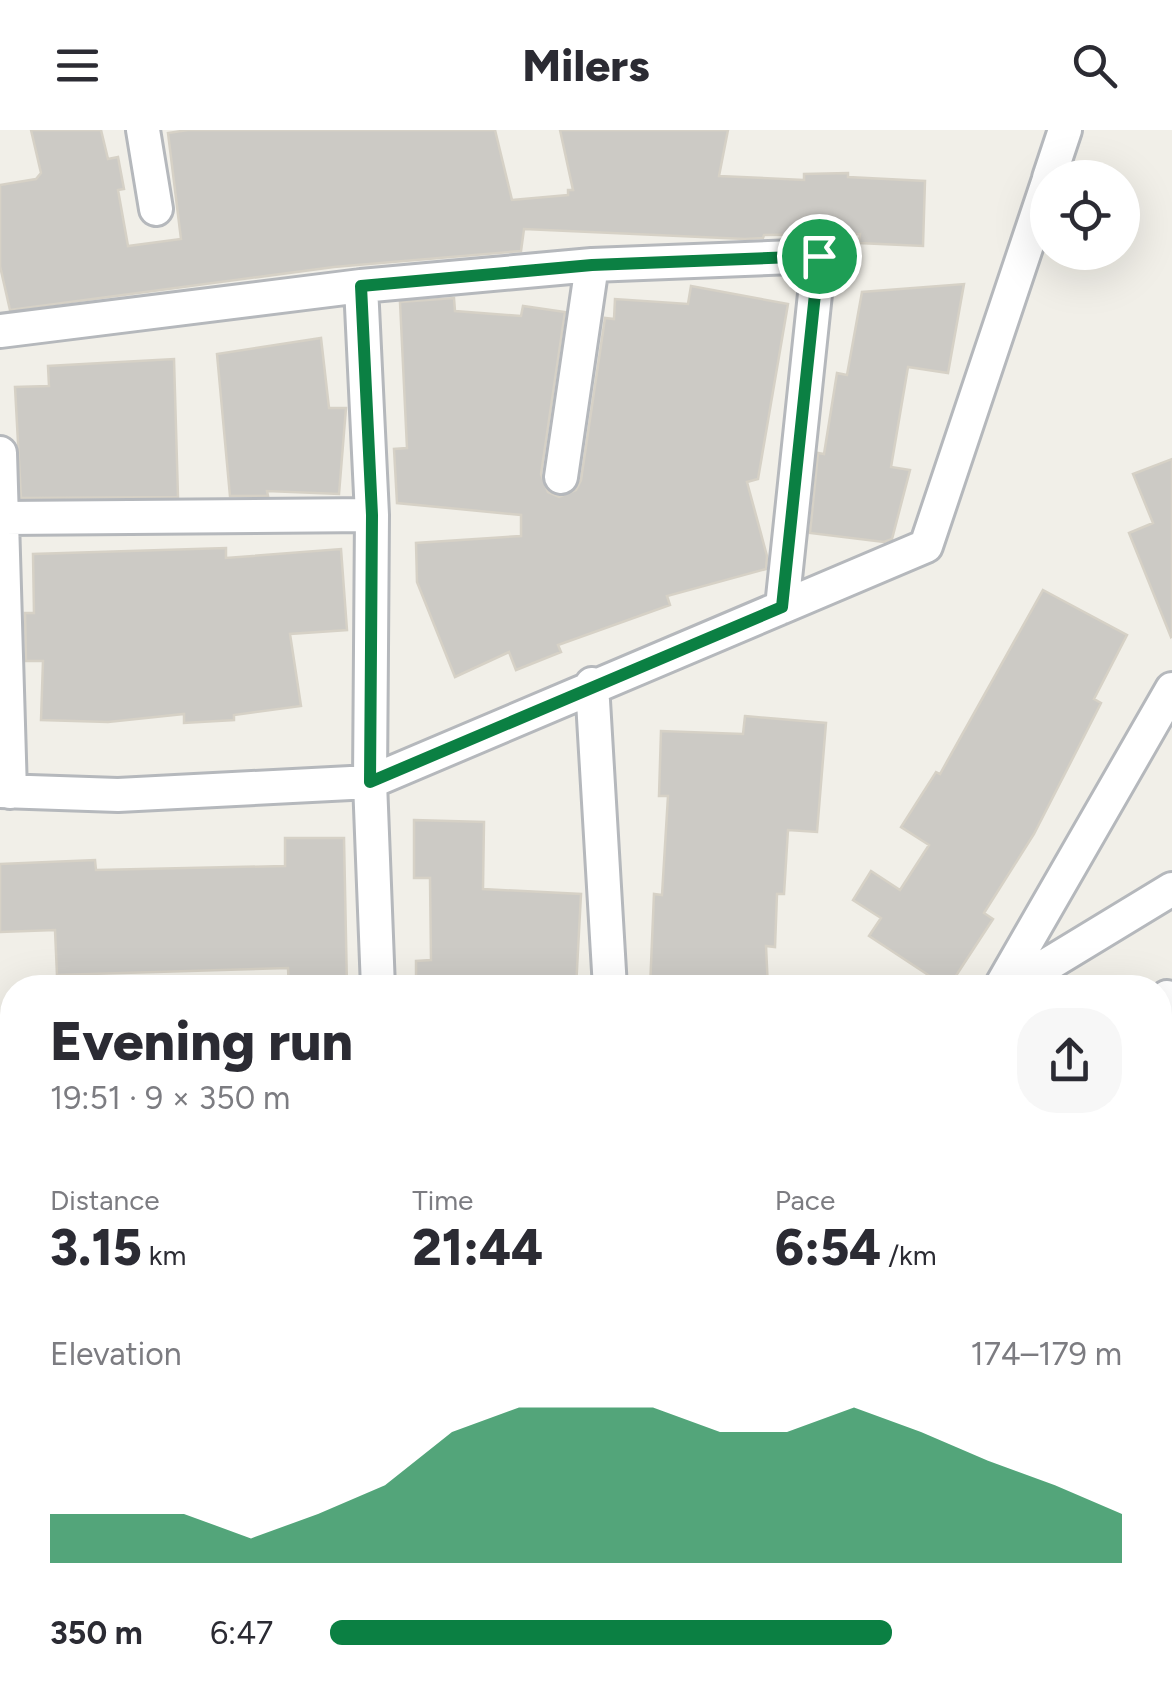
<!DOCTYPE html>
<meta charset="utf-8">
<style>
body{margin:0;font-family:Figtree,sans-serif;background:#f7f7f7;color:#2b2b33;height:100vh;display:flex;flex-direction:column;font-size:38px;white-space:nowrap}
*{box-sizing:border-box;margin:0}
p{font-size:32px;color:#7c7c81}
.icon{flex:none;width:55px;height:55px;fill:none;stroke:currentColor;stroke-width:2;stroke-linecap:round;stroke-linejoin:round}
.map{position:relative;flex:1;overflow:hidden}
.drawer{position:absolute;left:0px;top:845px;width:1172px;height:715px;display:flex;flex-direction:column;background:#fff;border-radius:40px 40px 0 0;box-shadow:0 10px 40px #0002}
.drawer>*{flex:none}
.controls{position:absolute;left:1030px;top:30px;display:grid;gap:20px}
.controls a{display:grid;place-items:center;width:110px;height:110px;border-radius:50%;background:#fff;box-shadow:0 10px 40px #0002;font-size:50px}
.pin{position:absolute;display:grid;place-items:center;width:85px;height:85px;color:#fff;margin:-42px;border:5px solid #fff;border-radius:50%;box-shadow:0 2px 10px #0007}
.round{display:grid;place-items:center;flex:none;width:105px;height:105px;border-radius:40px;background:#f7f7f7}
.summary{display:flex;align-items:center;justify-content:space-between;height:170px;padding:0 50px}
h1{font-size:55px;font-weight:800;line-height:75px}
.stats{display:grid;grid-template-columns:repeat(3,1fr);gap:15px;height:170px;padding:10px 50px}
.stats div{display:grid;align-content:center}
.stats b{font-size:50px;font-weight:800}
.stats small{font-size:28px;font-weight:400}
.stats p{font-size:28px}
.chart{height:280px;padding:20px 50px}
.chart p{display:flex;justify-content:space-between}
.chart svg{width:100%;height:180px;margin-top:10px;fill:#0b8043;opacity:.7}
ul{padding:0 50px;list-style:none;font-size:32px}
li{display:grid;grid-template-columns:160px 120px 1fr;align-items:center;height:75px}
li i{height:25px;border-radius:12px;background:#0b8043}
header{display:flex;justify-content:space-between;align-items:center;height:130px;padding:0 50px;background:#fff;font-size:45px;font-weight:800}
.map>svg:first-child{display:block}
.building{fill:#cccac5;stroke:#d6d1c6;stroke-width:2.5}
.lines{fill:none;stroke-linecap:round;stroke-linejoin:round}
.minor-casing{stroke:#b5b8bc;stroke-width:38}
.minor{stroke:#fff;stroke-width:32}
.route-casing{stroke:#fff;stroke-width:20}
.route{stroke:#0b8043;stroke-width:12}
</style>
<header><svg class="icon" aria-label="menu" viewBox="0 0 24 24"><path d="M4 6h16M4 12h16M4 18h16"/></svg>Milers<svg class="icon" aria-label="search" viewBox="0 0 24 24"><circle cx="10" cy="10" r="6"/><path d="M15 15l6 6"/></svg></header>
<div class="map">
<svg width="1172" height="1560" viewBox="0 0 1172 1560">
<rect width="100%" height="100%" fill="#f1efe8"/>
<!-- building -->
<path class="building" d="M 31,0 L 101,0 L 108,29 L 118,27 L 124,59 L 118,60 L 128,116 L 181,109 L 168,3 L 188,0 L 495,0 L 512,70 L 568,65 L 568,60 L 573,60 L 560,0 L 728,0 L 719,46 L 804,50 L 804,44 L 848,43 L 848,47 L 925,51 L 923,116 L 859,113 L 860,104 L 764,105 L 763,108 L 745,109 L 524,99 L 521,121 L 334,137 L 10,180 L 0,136 L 0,55 L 36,49 L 41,43 Z
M 964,154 L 948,243 L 908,237 L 891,337 L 910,340 L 892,409 L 884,412 L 810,403 L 818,323 L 824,324 L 837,243 L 847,245 L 862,162 Z
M 691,156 L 788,174 L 758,349 L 747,352 L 767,426 L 766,439 L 667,466 L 670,475 L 558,515 L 561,522 L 516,540 L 509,522 L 455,547 L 417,452 L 416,413 L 521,406 L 521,385 L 397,373 L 394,319 L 407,318 L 400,172 L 454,168 L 455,181 L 521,186 L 523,176 L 565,182 L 541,344 L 548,362 L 559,367 L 576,360 L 581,350 L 605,188 L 614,189 L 615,169 L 688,174 Z
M 321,208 L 329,278 L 346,278 L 339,364 L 267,361 L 268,366 L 230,366 L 217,224 Z
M 174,229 L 178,367 L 21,368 L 15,257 L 49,256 L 48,236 Z
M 1172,329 L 1172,506 L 1171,507 L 1129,403 L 1153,393 L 1133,344 Z
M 226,418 L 226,428 L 341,419 L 347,500 L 290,504 L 301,576 L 234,585 L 234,590 L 184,593 L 184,584 L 108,592 L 41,590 L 43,531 L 26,531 L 25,483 L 34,483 L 33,424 Z
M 1043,460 L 1127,505 L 1094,569 L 1101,573 L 1034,704 L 984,783 L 993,789 L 948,858 L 869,806 L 881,788 L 853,770 L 871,741 L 900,760 L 929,715 L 901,697 L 936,642 L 940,644 Z
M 745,586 L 826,593 L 817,702 L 788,700 L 784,764 L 777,764 L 775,817 L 766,816 L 768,858 L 650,858 L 654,764 L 662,765 L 668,666 L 659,666 L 661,601 L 743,604 Z
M 414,690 L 484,692 L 483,759 L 581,764 L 576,858 L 416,858 L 416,831 L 431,830 L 430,748 L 414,748 Z
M 285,708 L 344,708 L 347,858 L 289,858 L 288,838 L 57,845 L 55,800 L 0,802 L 0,734 L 95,730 L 96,740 L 285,736 Z"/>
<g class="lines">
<defs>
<path id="minor" d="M 143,0 L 156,79
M 1049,48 L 1065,0
M 361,156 L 372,385 L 370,652 L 378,858
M 0,201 L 361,156 L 592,135 L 819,126 L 782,477
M 0,323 L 10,662
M 561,347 L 592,135
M 4,388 L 372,385
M 592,554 L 610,858
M 0,661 L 118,665 L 370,652 L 926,416 L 1048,52
M 1000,858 L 1172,559
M 1009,858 L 1172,759
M 1160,874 L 1167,867
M 0,1003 L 12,1003
M 0,1284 L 12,1283
M 0,1518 L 12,1518
M 126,1560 L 126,1548
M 377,1560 L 377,1548
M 558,1560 L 564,1548
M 658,1560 L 665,1548"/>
</defs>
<!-- minor casing -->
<use href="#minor" class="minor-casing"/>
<!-- minor -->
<use href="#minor" class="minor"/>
</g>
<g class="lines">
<defs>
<path id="route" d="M 819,126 L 782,477 L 370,652 L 372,385 L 361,156 L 592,135 Z"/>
</defs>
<!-- route casing -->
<use href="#route" class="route-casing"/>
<!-- route -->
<use href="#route" class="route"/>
</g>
</svg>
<div class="controls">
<a><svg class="icon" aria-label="locate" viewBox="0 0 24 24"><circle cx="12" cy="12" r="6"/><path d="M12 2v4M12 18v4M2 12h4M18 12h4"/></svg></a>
</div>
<div class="pin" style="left:819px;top:126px;background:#1e9e55"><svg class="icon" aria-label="arrive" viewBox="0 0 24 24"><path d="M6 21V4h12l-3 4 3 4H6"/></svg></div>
<section class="drawer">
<div class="summary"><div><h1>Evening run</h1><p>19:51 · 9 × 350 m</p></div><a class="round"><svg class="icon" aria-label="share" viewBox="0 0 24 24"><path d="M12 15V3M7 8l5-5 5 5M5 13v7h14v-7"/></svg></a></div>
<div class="stats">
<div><p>Distance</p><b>3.15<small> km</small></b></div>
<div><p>Time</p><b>21:44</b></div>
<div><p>Pace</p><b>6:54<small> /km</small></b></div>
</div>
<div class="chart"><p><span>Elevation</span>174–179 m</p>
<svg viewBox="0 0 160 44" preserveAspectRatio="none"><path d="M0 44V32L10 32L20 32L30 38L40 32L50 25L60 12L70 6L80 6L90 6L100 12L110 12L120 6L130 12L140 19L150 25L160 32V44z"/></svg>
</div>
<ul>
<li><b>350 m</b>6:47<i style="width:71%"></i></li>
</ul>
</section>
</div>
